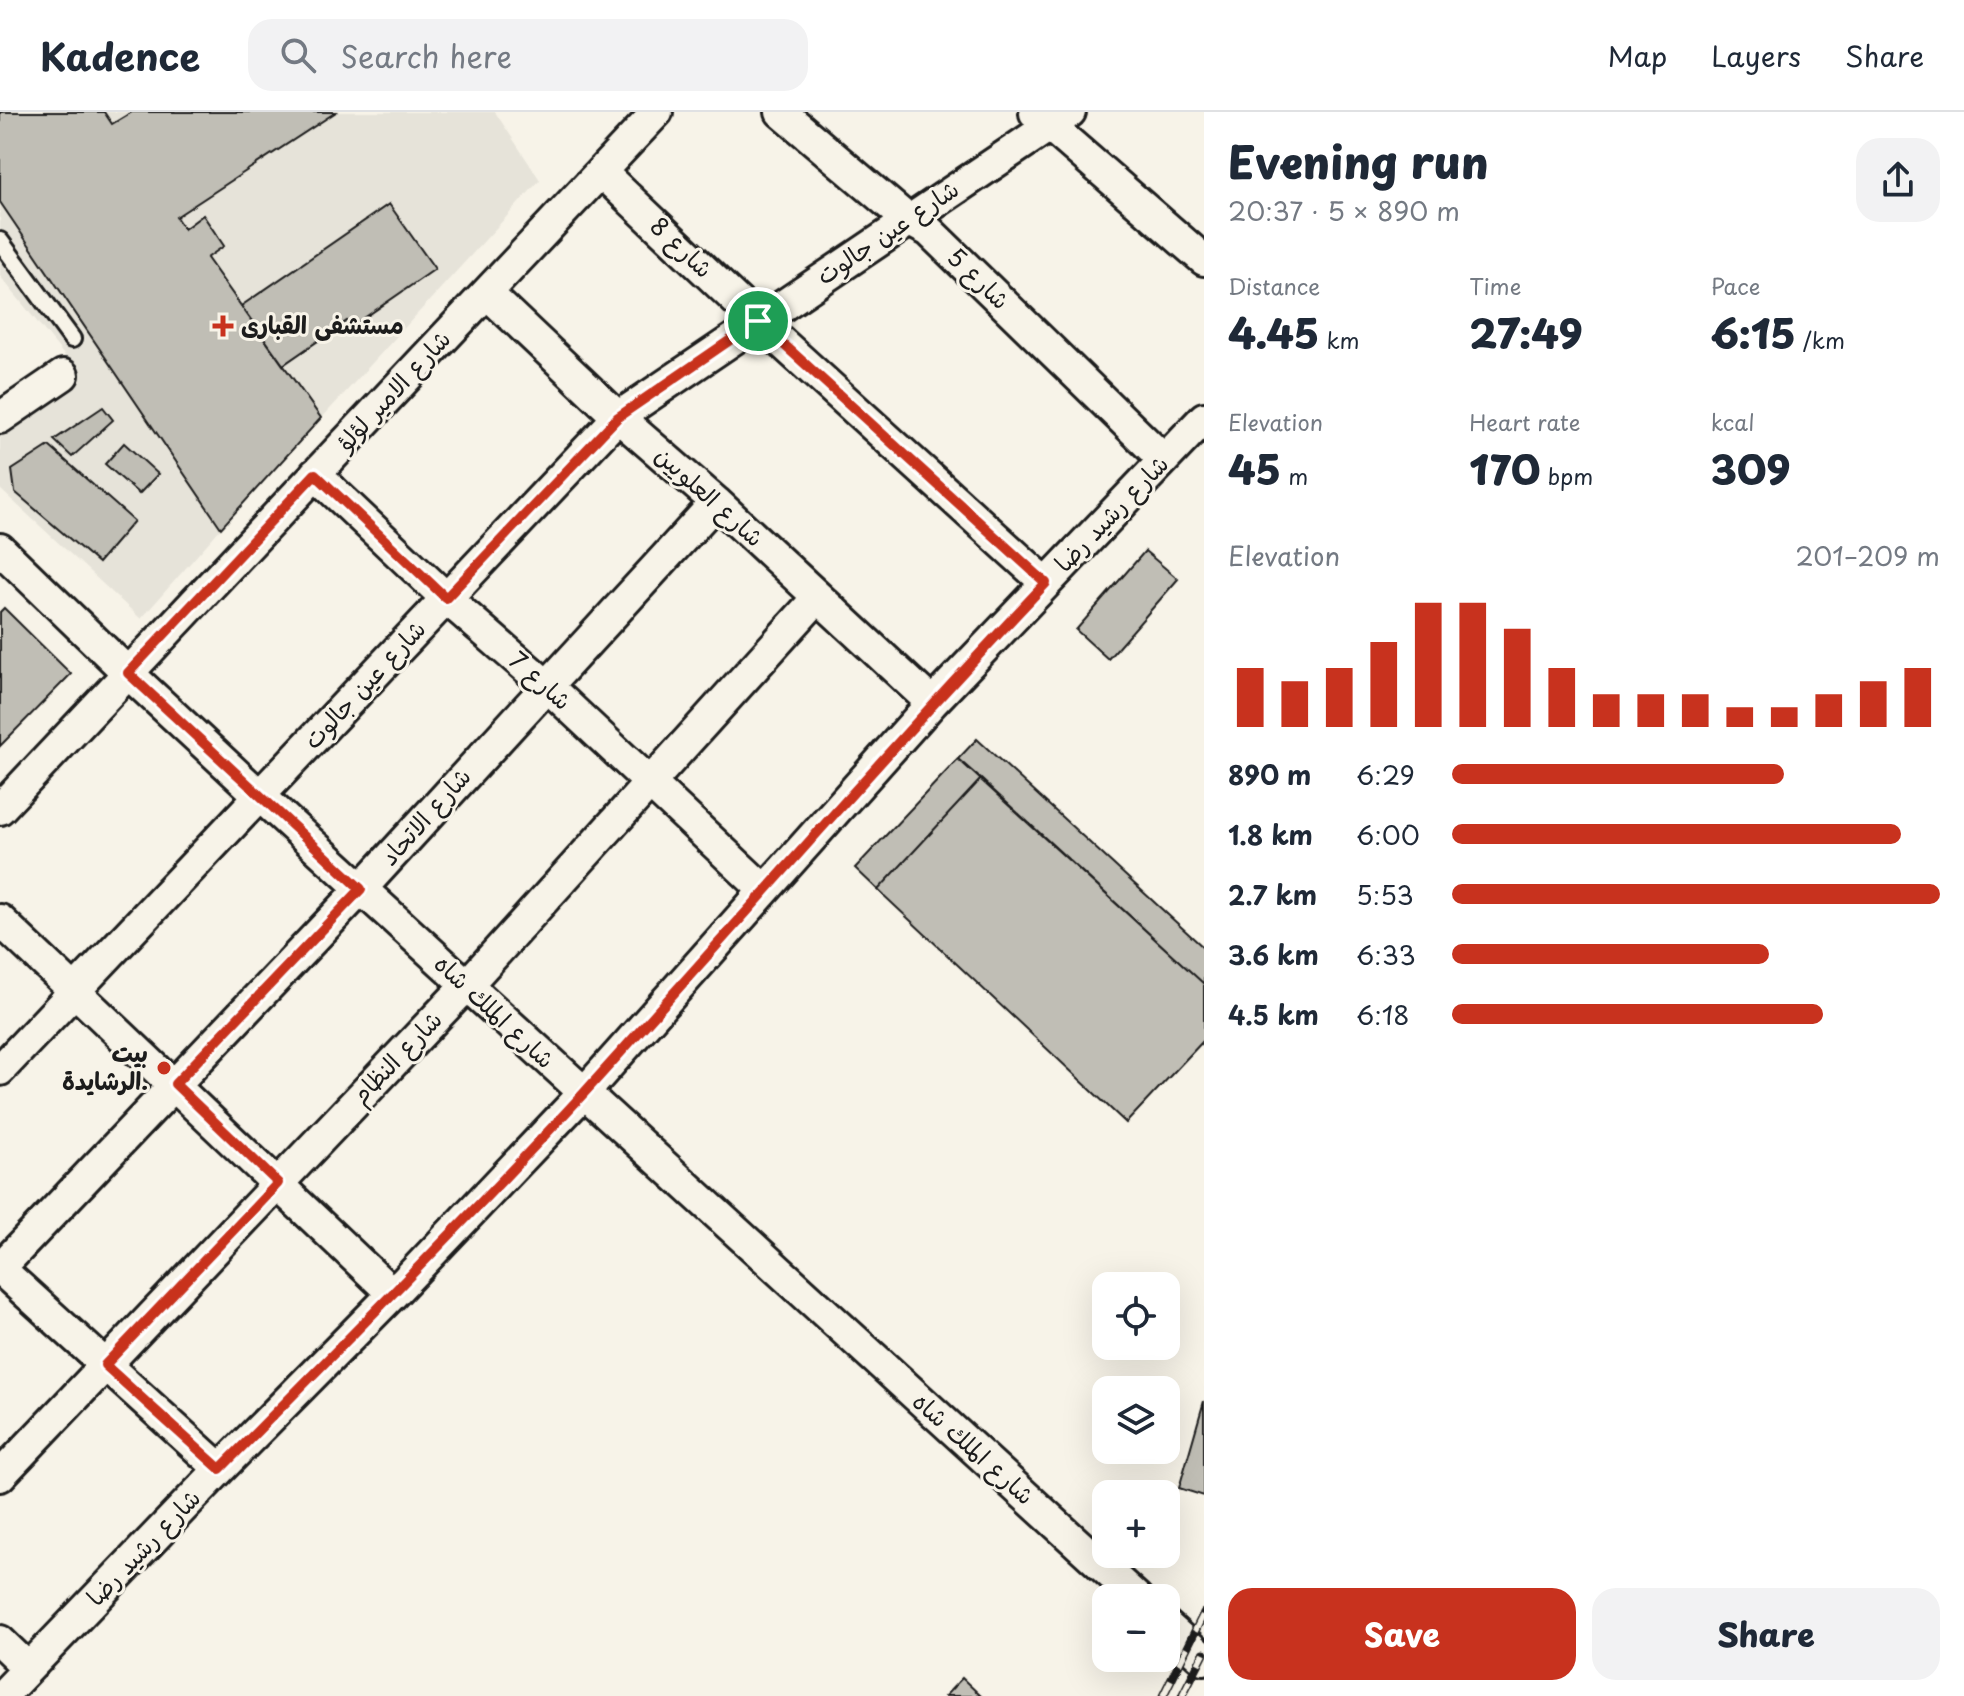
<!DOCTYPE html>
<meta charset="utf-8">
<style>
body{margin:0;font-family:"Playpen Sans","Playpen Sans Arabic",sans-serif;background:#f2f2f3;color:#1f2937;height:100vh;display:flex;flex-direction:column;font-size:30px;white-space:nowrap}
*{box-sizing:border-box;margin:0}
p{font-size:26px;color:#747a83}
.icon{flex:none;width:44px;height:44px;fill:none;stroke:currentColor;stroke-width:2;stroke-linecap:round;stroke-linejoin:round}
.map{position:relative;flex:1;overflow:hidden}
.drawer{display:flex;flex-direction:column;background:#fff;width:760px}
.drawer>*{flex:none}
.controls{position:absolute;left:1092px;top:1160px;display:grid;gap:16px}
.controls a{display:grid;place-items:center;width:88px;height:88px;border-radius:16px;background:#fff;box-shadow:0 8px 32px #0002;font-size:40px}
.pin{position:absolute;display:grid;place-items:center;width:68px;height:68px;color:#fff;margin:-34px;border:4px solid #fff;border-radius:50%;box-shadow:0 2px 8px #0007}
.round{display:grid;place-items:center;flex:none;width:84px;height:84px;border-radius:24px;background:#f2f2f3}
.headline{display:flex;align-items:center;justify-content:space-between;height:136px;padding:0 24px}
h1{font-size:44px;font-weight:800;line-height:60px}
.stats{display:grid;grid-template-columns:repeat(3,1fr);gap:12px;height:136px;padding:8px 24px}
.stats div{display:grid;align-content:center}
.stats b{font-size:40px;font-weight:800}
.stats small{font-size:22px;font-weight:400}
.stats p{font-size:22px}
.chart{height:224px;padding:16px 24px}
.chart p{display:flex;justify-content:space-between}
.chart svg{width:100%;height:144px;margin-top:8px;stroke:#c8321e;stroke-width:6}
.primary-button{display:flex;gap:16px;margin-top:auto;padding:16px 24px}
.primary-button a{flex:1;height:92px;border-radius:24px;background:#c8321e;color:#fff;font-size:32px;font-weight:800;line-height:92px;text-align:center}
.primary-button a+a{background:#f2f2f3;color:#1f2937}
ul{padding:0 24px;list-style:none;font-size:26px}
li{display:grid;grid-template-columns:128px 96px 1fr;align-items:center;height:60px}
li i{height:20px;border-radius:10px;background:#c8321e}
header{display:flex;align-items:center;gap:48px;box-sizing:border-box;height:112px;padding:0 40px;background:#fff;border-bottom:2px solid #e0e1e3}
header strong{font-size:38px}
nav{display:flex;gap:44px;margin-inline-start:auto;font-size:28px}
.search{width:560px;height:72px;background:#f2f2f3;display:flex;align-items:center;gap:20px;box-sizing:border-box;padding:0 28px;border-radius:24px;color:#747a83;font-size:30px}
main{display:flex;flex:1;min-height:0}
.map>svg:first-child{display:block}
.built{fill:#e6e3d9}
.building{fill:#c0beb5;stroke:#1c1c1c;stroke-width:2}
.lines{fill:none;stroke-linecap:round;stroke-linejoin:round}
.service-casing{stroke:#1c1c1c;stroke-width:22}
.minor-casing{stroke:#1c1c1c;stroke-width:36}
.service{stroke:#f7f3e8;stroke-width:16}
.minor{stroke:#f7f3e8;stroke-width:30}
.rail-casing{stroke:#1c1c1c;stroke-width:9}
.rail{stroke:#f7f3e8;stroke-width:6;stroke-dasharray:18;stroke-linecap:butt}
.route-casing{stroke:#fff;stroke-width:16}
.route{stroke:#c8321e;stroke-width:10}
.poi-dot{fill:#c8321e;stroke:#f7f3e8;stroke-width:3}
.labels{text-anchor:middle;stroke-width:6;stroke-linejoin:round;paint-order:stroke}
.street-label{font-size:24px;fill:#1c1c1c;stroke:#f7f3e8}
.poi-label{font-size:24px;font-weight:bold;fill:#1c1c1c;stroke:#f7f3e8;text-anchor:start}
</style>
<header>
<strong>Kadence</strong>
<div class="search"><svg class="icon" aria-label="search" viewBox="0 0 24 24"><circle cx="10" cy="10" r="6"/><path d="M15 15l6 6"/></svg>Search here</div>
<nav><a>Map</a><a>Layers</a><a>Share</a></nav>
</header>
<main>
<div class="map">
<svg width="1204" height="1584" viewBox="0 0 1204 1584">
<rect width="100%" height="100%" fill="#f7f3e8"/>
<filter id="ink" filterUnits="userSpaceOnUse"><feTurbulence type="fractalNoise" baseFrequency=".0125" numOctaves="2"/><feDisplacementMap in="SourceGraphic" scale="16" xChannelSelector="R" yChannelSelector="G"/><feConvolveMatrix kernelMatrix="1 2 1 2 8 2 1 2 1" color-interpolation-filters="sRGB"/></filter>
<g filter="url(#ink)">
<!-- built -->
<path class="built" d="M 0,0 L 495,0 L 540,68 L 221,416 L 141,507 L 0,377 L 0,324 L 81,264 L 0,164 Z"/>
<!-- building -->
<path class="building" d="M 0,0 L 104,0 L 112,12 L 132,0 L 336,0 L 176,105 L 184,117 L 203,103 L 224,134 L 207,146 L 321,306 L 221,416 L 0,90 Z
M 389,92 L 435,157 L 351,215 L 347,209 L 283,253 L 241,194 Z
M 103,295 L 113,308 L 72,345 L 54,328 Z
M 124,331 L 158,362 L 139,382 L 105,352 Z
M 49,334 L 134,409 L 98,451 L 15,380 L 12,358 Z
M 1145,439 L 1178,467 L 1108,547 L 1076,518 Z
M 4,496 L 71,562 L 0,634 L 0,500 Z
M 977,627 L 1204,836 L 1204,872 L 958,647 Z
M 958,647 L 981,667 L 878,778 L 855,756 Z
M 981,667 L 1204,872 L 1204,928 L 1126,1011 L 878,778 Z
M 1204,1289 L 1204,1384 L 1179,1376 Z
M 962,1566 L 981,1584 L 945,1584 Z"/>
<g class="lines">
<defs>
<path id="service" d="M 0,129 L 72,227"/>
<path id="minor" d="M 781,0 L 908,108 L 929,119 L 1164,348
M 1035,1 L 1204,148
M 601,60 L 758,209 L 1046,471
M 487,181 L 618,305 L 716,390 L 932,591
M 0,306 L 63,263
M 315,362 L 446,486 L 546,573 L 764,778
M 0,437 L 128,561 L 260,684 L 1137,1486
M 0,697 L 657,0
M 0,808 L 393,1182
M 0,958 L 618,305 L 1070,0
M 0,1156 L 361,777 L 716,390
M 0,1157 L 220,1357
M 0,1364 L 466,874 L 818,485
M 1166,1513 L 1204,1547
M 0,1529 L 28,1556
M 2,1584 L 220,1357 L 393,1182 L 583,982 L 932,591 L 1204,306"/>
</defs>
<!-- service casing -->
<use href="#service" class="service-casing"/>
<!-- minor casing -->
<use href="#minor" class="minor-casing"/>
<!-- service -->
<use href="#service" class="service"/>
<!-- minor -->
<use href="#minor" class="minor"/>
<defs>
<path id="rail" d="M 1163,1584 L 1204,1501
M 1182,1584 L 1204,1541"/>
</defs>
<!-- rail casing -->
<use href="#rail" class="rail-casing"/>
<!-- rail -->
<use href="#rail" class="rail"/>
</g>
</g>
<g class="lines" filter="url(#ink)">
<defs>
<path id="route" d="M 758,209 L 1046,471 C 888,638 738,811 584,981 C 466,1109 342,1233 220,1357 L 105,1253 L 278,1071 L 175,972 L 361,777 L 128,561 L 315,362 L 446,486 L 618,305 Z"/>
</defs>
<!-- route casing -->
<use href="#route" class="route-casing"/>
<!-- route -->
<use href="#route" class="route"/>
</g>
<!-- markers -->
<g class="poi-dot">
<path d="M219 202h8v8h8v8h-8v8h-8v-8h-8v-8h8z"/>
<circle cx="164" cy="956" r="8"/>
</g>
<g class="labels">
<!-- street labels -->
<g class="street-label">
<text transform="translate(888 121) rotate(-34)" y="8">شارع عين جالوت</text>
<text transform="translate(681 136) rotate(43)" y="8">شارع 8</text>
<text transform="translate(978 167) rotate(44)" y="8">شارع 5</text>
<text transform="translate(394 279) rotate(-47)" y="8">شارع الامير لؤلؤ</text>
<text transform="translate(709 385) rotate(42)" y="8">شارع العلويين</text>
<text transform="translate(1112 402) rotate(-46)" y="8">شارع رشيد رضا</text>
<text transform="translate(540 569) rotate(42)" y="8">شارع 7</text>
<text transform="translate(365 573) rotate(-47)" y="8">شارع عين جالوت</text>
<text transform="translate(426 705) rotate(-48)" y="8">شارع الاتحاد</text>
<text transform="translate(494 900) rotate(43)" y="8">شارع الملك شاه</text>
<text transform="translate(397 946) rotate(-46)" y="8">شارع النظام</text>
<text transform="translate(973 1337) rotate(42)" y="8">شارع الملك شاه</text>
<text transform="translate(144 1436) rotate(-46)" y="8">شارع رشيد رضا</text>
</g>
<!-- poi labels -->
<g class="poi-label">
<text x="241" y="222">مستشفى القبارى</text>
<text x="148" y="950" text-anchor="end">بيت<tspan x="148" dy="28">الرشايدة.</tspan></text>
</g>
</g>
</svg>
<div class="controls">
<a><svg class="icon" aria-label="locate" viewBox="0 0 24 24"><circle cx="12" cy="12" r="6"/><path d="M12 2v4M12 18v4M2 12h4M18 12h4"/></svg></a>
<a><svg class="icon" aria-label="layers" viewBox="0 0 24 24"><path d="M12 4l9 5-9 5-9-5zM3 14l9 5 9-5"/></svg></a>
<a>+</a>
<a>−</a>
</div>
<div class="pin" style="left:758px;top:209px;background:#1e9e55"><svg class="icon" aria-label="arrive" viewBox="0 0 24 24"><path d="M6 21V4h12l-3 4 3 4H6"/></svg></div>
</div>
<section class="drawer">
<div class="headline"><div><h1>Evening run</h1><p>20:37 · 5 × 890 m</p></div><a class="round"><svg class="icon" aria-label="share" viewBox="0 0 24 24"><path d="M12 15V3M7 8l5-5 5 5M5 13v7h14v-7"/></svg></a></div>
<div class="stats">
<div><p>Distance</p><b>4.45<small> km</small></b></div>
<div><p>Time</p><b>27:49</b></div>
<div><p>Pace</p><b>6:15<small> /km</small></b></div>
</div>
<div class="stats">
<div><p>Elevation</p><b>45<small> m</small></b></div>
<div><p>Heart rate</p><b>170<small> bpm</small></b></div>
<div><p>kcal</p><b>309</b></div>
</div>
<div class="chart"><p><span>Elevation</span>201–209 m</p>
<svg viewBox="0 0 160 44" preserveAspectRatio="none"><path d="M5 44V26M15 44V30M25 44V26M35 44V18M45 44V6M55 44V6M65 44V14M75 44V26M85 44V34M95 44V34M105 44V34M115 44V38M125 44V38M135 44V34M145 44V30M155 44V26"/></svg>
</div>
<ul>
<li><b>890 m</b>6:29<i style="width:68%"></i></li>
<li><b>1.8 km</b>6:00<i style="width:92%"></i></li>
<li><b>2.7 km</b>5:53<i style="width:100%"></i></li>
<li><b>3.6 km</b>6:33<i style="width:65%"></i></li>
<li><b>4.5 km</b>6:18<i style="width:76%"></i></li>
</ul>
<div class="primary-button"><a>Save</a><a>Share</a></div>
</section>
</main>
